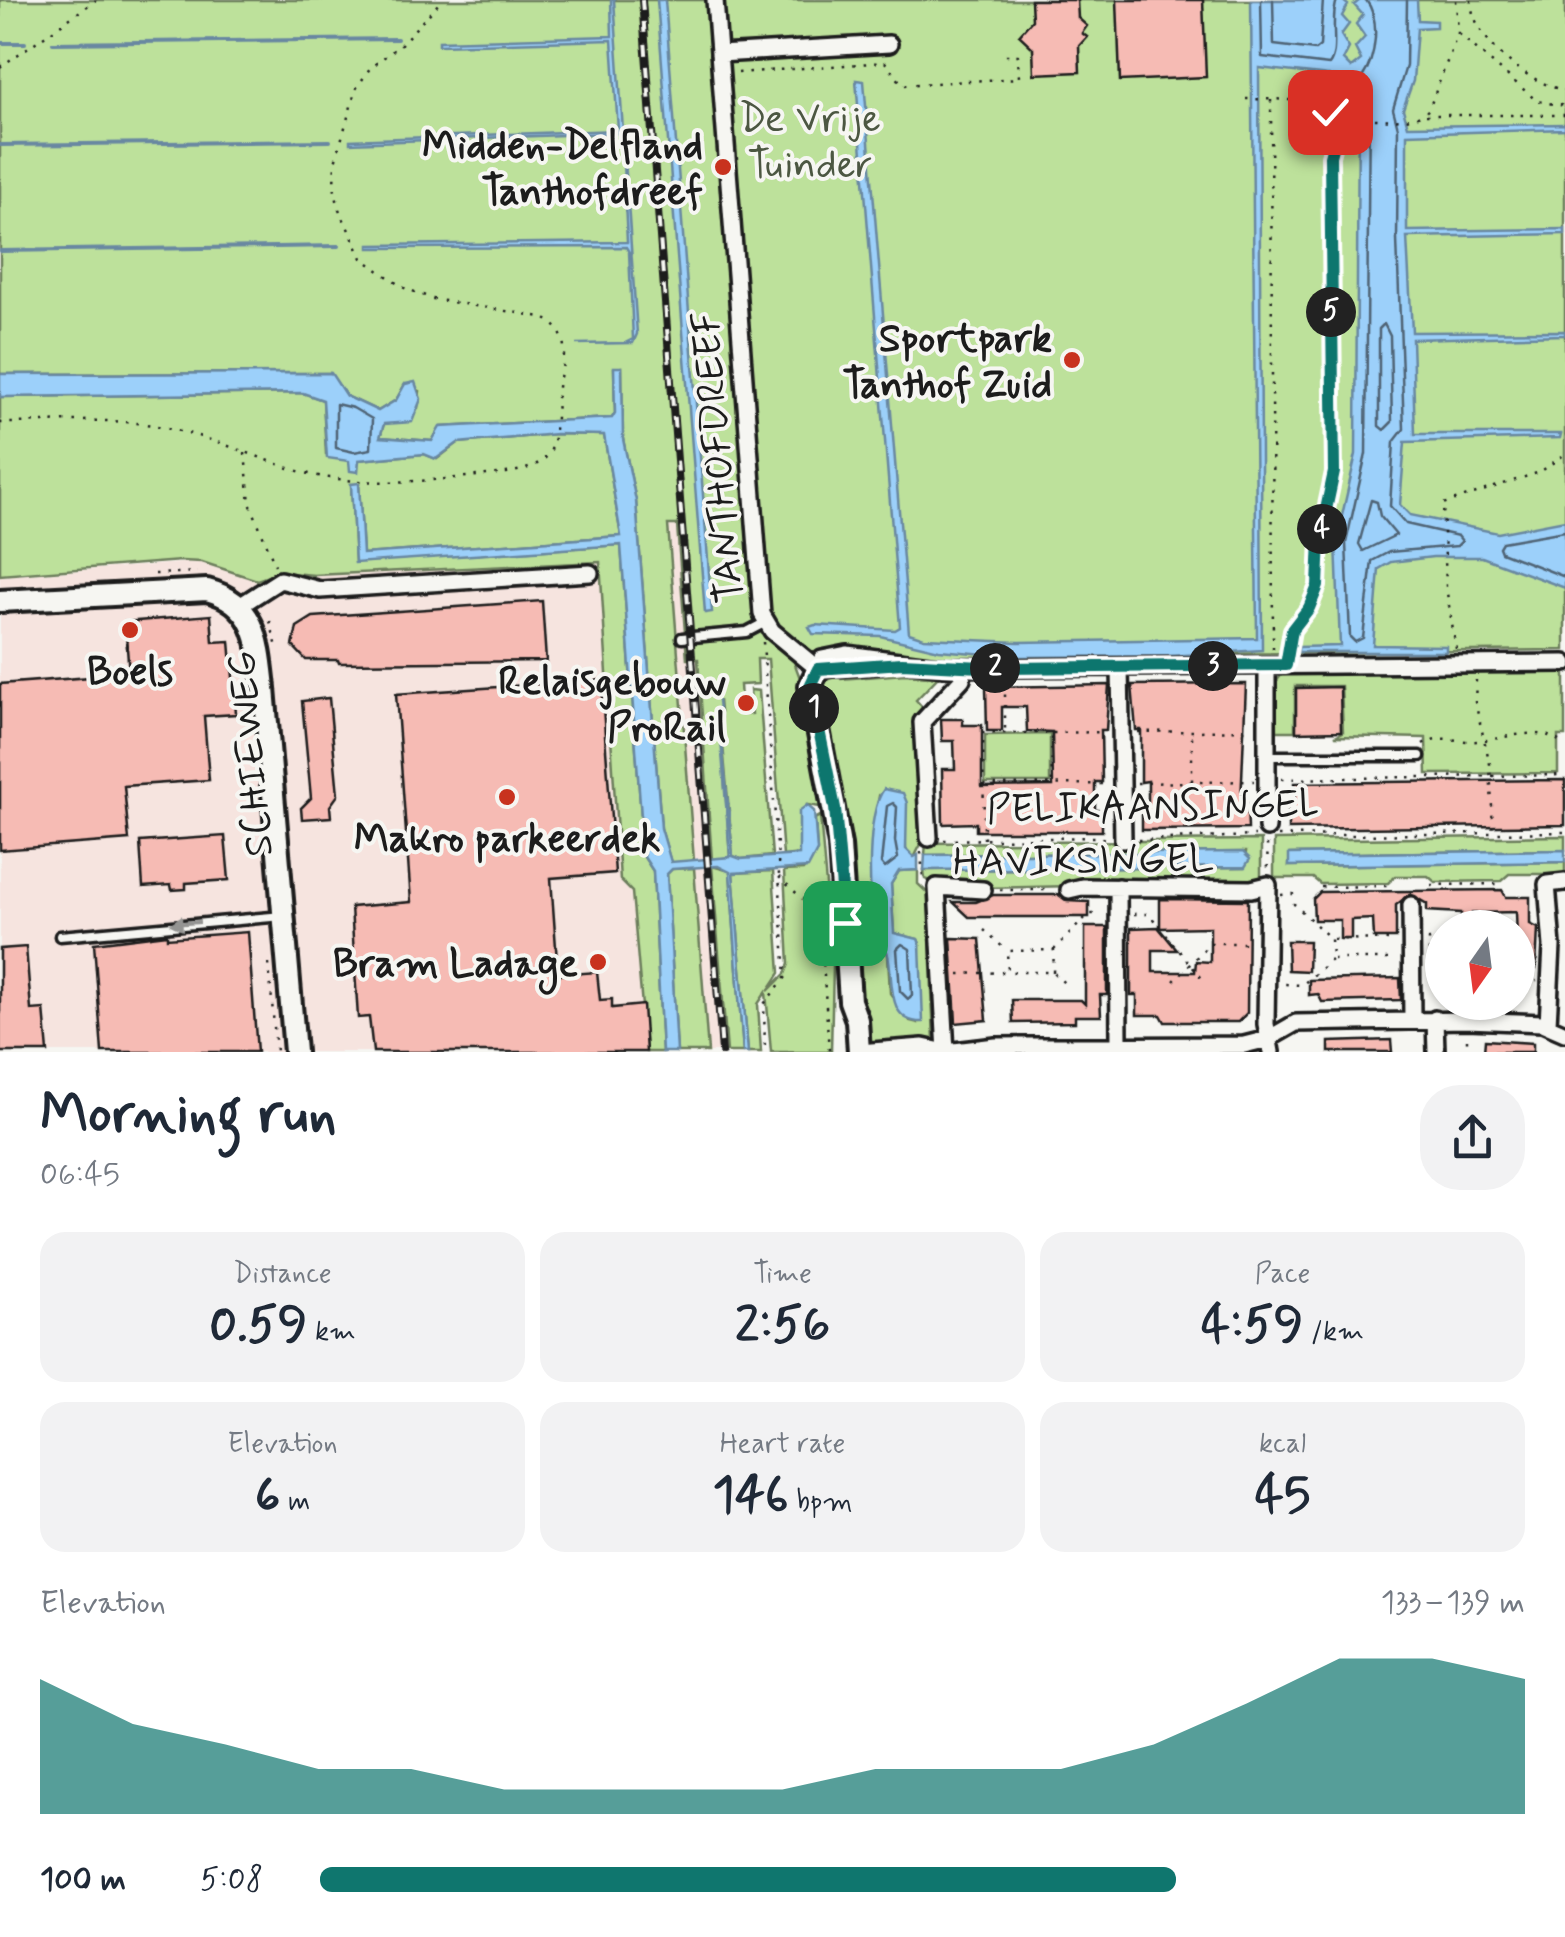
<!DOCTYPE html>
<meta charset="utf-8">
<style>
body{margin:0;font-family:Mynerve,sans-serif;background:#f2f2f3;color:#1f2937;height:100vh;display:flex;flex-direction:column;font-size:38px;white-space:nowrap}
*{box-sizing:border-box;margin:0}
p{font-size:32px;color:#747a83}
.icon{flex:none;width:55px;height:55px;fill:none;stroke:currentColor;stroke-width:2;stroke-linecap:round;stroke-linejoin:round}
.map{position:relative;height:1052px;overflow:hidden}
.side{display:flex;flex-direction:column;background:#fff;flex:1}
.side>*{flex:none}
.needle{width:65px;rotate:194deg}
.tools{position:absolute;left:1425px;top:910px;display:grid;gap:20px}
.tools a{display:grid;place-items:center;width:110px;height:110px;border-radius:50%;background:#fff;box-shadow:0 2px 8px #0004;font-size:50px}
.pin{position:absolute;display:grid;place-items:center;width:85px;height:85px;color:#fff;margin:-42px;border-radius:20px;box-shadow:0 5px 15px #0006}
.km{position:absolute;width:50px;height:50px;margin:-25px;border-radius:50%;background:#222;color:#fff;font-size:28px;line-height:50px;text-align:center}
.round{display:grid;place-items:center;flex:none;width:105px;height:105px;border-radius:40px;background:#f2f2f3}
.headline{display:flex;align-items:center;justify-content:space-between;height:170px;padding:0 40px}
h1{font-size:55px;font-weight:700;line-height:75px}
.stats{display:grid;grid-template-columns:repeat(3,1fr);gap:15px;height:170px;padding:10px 40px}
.stats div{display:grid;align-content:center;border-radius:25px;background:#f2f2f3;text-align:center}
.stats b{font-size:50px;font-weight:700}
.stats small{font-size:28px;font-weight:400}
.stats p{font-size:28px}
.chart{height:280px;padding:20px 40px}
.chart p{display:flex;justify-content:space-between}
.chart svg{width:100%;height:180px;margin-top:10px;fill:#0f766e;opacity:.7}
ul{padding:0 40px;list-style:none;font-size:32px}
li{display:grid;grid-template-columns:160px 120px 1fr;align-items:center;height:75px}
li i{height:25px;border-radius:12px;background:#0f766e}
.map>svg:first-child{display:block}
.built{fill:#f6e4df}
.green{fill:#bde19b;stroke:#6c7e5c;stroke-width:2.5}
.water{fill:#9cd0fa;stroke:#6988a1;stroke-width:2.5}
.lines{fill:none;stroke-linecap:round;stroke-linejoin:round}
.shore{stroke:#4f6475;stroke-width:2.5}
.stream{stroke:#6988a1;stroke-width:4}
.building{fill:#f6bbb4;stroke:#1c1c1c;stroke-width:2.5}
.lane-casing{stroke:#1c1c1c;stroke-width:15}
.street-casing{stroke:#1c1c1c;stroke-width:22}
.secondary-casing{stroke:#1c1c1c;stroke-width:28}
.path{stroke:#1c1c1c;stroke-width:2.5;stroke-dasharray:2.5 8;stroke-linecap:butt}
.lane{stroke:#f6f6f2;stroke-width:8}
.street{stroke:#f6f6f2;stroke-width:15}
.secondary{stroke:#f6f6f2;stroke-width:20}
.rail-casing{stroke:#1c1c1c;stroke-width:8}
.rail{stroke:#f6f6f2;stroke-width:4;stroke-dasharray:11;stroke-linecap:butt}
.oneway{fill:#949492}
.route-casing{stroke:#fff;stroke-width:20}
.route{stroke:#0f766e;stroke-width:12}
.poi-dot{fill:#c8321e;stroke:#f6f6f2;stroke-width:4}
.labels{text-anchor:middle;stroke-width:8;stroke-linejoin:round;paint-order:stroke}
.park-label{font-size:40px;fill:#4c5742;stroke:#f6f6f2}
.poi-label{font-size:40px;font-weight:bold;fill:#1c1c1c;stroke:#f6f6f2;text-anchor:end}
.street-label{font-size:40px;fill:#1c1c1c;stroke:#f6f6f2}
</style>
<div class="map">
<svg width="1565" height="1052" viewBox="0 0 1565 1052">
<rect width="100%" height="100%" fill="#f6f6f2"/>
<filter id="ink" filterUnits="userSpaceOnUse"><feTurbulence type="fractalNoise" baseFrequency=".01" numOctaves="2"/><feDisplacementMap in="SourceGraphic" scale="20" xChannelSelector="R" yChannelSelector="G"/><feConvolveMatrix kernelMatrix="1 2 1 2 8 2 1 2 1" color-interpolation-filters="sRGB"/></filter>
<g filter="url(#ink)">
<!-- built -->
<path class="built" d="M 626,0 L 698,650 L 727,1052 L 708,1052 Z
M 621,545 L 662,1052 L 0,1052 L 0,576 L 250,558 Z"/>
<!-- green -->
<path class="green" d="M 0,0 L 1565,0 L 1565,650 L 793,659 L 800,678 L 827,808 L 807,805 L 801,854 L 783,856 L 768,659 L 757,659 L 758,684 L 740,685 L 742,715 L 752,714 L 750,690 L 759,691 L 772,856 L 741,859 L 733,856 L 719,700 L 730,857 L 712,860 L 698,659 L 687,659 L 677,525 L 668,525 L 694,861 L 671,863 L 661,828 L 636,501 L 623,439 L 622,367 L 614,368 L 615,413 L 612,418 L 441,427 L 432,441 L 380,437 L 384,424 L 418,408 L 420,391 L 405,384 L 396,400 L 378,411 L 346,396 L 330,373 L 0,374 Z
M 303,393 L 323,400 L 326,454 L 358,460 L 424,454 L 437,459 L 458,443 L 556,434 L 604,435 L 621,536 L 363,554 L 359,484 L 351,484 L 355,562 L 621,545 L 644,857 L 653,871 L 662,1052 L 646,1052 L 632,892 L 620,880 L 600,562 L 314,575 L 280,572 L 257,580 L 202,562 L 181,561 L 0,575 L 0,397 Z
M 1565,671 L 1565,736 L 1558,736 L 1558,773 L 1427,774 L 1426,738 L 1335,736 L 1343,732 L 1341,686 L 1295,686 L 1295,731 L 1277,731 L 1276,682 L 1282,674 Z
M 905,674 L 938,677 L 916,700 L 924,709 L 926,834 L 914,858 L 906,849 L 905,822 L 879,796 L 873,826 L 875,927 L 888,955 L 890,993 L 910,1021 L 918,1023 L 920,944 L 918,939 L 894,933 L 891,884 L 899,871 L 918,870 L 918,884 L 934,899 L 929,910 L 934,1043 L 875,1044 L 867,1040 L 860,1026 L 844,812 L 820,694 C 822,682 828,677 840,676 L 841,679 Z
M 1050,734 L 1050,783 L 985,783 L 985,735 Z
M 820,816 L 833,966 L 831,1052 L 771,1052 L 766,992 L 758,1004 L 761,1052 L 748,1052 L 733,873 L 773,871 L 780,973 L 768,991 L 785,974 L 789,964 L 784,871 L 803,870 L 817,851 L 815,819 Z
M 1565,836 L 1565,850 L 1290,854 L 1289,866 L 1565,862 L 1565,874 L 1509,874 L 1501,881 L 1435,882 L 1428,876 L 1396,876 L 1388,883 L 1320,884 L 1313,878 L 1274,878 L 1274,840 Z
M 1261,840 L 1261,882 L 983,888 L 976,881 L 937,883 L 925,879 L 924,870 L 1244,867 L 1246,852 L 925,855 L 926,843 Z
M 712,866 L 730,871 L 743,1052 L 727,1052 Z
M 694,868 L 708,1052 L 677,1052 L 667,874 L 672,869 Z"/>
<!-- water -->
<path class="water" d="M 611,0 L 614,0 L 637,334 L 633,343 L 576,344 L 625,343 L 633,339 L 629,252 L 626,247 L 369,248 L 369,245 L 627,242 L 622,143 L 618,133 L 350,143 L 350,140 L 618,130 L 612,40 L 439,45 L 439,41 L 612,36 Z
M 657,0 L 665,0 L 712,612 L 705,613 Z
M 1251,0 L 1342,0 L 1348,5 L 1342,16 L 1349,24 L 1341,35 L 1349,48 L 1343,60 L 1351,68 L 1361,60 L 1355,48 L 1365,37 L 1356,24 L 1363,15 L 1354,5 L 1360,0 L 1417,0 L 1418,20 L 1436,21 L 1436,27 L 1417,28 L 1413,81 L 1403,109 L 1408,126 L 1565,124 L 1565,129 L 1407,134 L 1407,231 L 1565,229 L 1565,234 L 1407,237 L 1412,332 L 1565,331 L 1565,335 L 1412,339 L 1415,434 L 1561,434 L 1560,438 L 1405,442 L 1400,505 L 1410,515 L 1498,533 L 1565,520 L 1565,588 L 1482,557 L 1433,557 L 1391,562 L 1379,569 L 1373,645 L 1446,646 L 1446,652 L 1298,652 L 1298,647 L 1340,646 L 1336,542 L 1356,454 L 1358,95 L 1350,82 L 1338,77 L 1259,68 L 1262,650 L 1169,656 L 1020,657 L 939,650 L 880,636 L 813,634 L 809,627 L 815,625 L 895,630 L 900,627 L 856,80 L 864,81 L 909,633 L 924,638 L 1019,642 L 1257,638 Z
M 614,367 L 622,367 L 623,439 L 636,501 L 661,828 L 671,862 L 730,857 L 718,700 L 733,856 L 741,859 L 799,855 L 799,811 L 807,805 L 814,811 L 817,851 L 808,868 L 733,873 L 748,1052 L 743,1052 L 730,872 L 718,866 L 672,869 L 667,874 L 677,1052 L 662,1052 L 653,871 L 644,857 L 621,545 L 355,563 L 351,484 L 359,483 L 363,554 L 621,536 L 604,435 L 556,434 L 458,443 L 436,459 L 424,454 L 359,460 L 358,472 L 350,471 L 349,461 L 327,458 L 323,400 L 303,393 L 0,397 L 0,374 L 331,373 L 346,396 L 378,411 L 396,400 L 405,384 L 415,382 L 421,399 L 412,422 L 384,424 L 380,437 L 432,441 L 440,427 L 612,418 L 615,413 Z
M 884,789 L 903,793 L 907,803 L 906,849 L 914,857 L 918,855 L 918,870 L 899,871 L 891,884 L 894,933 L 918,939 L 920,944 L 923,1022 C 885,1023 894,979 888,955 C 886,945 878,937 875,927 C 868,898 866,813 884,789 Z
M 1565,850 L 1565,862 L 1289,866 L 1289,854 Z
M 1243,852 L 1250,859 L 1245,867 L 924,870 L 925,855 Z"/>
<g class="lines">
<!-- shore -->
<path class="shore" d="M 1261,0 L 1262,57 L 1329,65 C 1340,51 1329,21 1337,0
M 1273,0 L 1274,45 L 1315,50 L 1320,46 L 1323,0
M 1366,0 C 1381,20 1376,58 1362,78 L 1369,102 L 1366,454 L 1346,543 L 1350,637 L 1355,642 L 1363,638 L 1372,561 L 1389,552 L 1457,546 L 1462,541 L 1458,536 L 1406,524 L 1390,506 L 1394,442 L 1404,429 L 1397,239 L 1398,128 L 1393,109 L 1406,66 L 1407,0
M 1384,324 L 1390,336 L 1392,422 L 1384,430 L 1379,426 L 1379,329 Z
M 336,404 L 353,408 L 372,419 L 371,449 L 354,452 L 336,448 Z
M 1371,500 L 1377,502 L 1380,516 L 1396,535 L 1363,551 L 1359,544 Z
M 1565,531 L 1502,542 L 1499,547 L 1501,552 L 1565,577
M 893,803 L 897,807 L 895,841 L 898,858 L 885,868 L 881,863 L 887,806 Z
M 902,944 L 910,949 L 912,995 L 908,999 L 900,991 L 897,949 Z"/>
<!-- stream -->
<path class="stream" d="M 0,43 L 25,43
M 53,43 L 397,39
M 0,145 L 330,141
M 0,251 L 339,246"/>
</g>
<!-- building -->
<path class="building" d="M 1031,0 L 1077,0 L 1078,18 L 1087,26 L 1082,33 L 1087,37 L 1079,46 L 1080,72 L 1034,74 L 1033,48 L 1019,35 L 1032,20 Z
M 1117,0 L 1203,0 L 1206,77 L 1120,81 Z
M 542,601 L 546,661 L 339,663 L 338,660 L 306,660 L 293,646 L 297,627 L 313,617 Z
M 211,615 L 213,642 L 230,641 L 236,714 L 204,716 L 209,780 L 124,786 L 129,840 L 0,850 L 0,684 L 129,674 L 125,622 Z
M 601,680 L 615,873 L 551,878 L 558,975 L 597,972 L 600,1000 L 612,999 L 612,1008 L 643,1005 L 646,1052 L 373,1052 L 369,1017 L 358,1018 L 351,907 L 411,902 L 396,694 Z
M 1246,684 L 1241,803 L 1247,803 L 1248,829 L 1142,830 L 1142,804 L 1148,804 L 1148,781 L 1141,782 L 1141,730 L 1136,730 L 1132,685 Z
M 1109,685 L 1106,730 L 1101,730 L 1102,782 L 1095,782 L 1095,810 L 1102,810 L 1102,831 L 976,831 L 976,823 L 943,824 L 942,769 L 955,769 L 954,741 L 942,741 L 941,719 L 963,719 L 963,725 L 982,725 L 982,787 L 1053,786 L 1052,732 L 1027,731 L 1026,707 L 1002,707 L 1002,731 L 987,731 L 986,687 Z
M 1340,687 L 1341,731 L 1296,732 L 1296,688 Z
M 329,698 L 338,795 L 330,806 L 331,817 L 302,819 L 301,808 L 311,798 L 302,701 Z
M 1565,780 L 1565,825 L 1288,829 L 1288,802 L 1295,802 L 1294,783 Z
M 225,836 L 229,880 L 186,883 L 186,889 L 172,890 L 171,885 L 143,887 L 140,842 Z
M 1502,890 L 1506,897 L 1530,897 L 1530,924 L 1538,928 L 1536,969 L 1518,969 L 1516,912 L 1472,913 L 1472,917 L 1461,917 L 1461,913 L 1427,911 L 1427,904 L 1410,894 L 1396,905 L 1396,938 L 1374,938 L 1373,919 L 1351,920 L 1351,939 L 1340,939 L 1340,920 L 1314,920 L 1313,899 L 1320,892 Z
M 993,895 L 1059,895 L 1067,901 L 1089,902 L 1089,917 L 969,917 L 953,902 L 976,902 Z
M 1160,899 L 1248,900 L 1247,1013 L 1238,1022 L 1165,1022 L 1161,1015 L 1137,1015 L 1137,995 L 1131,995 L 1131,928 L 1158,927 L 1177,950 L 1153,950 L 1153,972 L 1195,972 L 1196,961 L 1210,962 L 1210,927 L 1160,928 Z
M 1085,927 L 1107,927 L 1107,995 L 1100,995 L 1101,1016 L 1075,1016 L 1075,1022 L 1013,1023 L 1012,1000 L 1081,1000 L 1085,1004 Z
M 248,932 L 257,1052 L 102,1052 L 94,943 L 167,934 L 167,938 Z
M 951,938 L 980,939 L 987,1020 L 956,1023 Z
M 1287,941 L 1309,941 L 1308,971 L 1288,970 Z
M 26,947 L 31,1010 L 44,1009 L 48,1052 L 0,1052 L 0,949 Z
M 1400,978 L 1401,1000 L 1322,1002 L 1318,994 L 1309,995 L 1309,980 Z
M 1391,1040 L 1392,1052 L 1329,1052 L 1329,1042 Z
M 1485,1040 L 1533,1043 L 1533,1052 L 1484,1052 Z"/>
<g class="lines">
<defs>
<path id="lane" d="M 682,638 L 747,632 L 766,622
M 1267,756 L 1420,756
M 60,936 L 283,916"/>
<path id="street" d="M 715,0 L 762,614 L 772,631 L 818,669
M 719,54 L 889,44
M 241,605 L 280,580 L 320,590 L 590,573
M 1267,666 L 1267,828
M 1120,667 L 1123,840
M 818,669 L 822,659 L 847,654 L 944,667 L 1002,668 L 1565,663
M 818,669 L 878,665
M 929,838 L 922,722 L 962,679 L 964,668
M 1118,887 L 1119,1045
M 1069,890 L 1082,887 L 1251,889 L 1268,885 L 1266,1024 L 1271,1052
M 1411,905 L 1412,1020
M 1435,1019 L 1436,1052
M 1548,1024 L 1552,946 L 1547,884 L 1565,882
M 859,1052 L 923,1047 L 946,1052 L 996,1046 L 1244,1045 L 1268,1039 L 1296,1023 L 1467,1020 L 1542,1023 L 1565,1033
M 946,1052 L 937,887 L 983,890"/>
<path id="secondary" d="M 0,601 L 207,590 C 257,603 259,643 264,688 L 295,1052
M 818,669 L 810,686 L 840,845 L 850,1001 L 857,1020 L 859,1052"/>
</defs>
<!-- lane casing -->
<use href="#lane" class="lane-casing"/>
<!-- street casing -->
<use href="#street" class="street-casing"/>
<!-- secondary casing -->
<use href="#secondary" class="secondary-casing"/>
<!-- path -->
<path class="path" d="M 1471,0 C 1471,39 1530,85 1565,90
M 1459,34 L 1537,101 L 1565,106
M 0,67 L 96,0
M 738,73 L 885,62 L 903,85 L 1019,78 L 1018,55 L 1005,55
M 1246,99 C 1278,100 1314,95 1338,121
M 1271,100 L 1273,649
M 1426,115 L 1565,115
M 0,423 C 49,423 103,417 152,425 C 199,433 244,452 289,468 C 345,488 419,482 477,476 C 500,473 532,474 548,455 C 558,443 555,400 559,381 C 566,354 570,331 542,317 L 433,299 L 402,287 L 362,258 L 339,209 L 334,186 L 335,162 L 356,89 L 370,68 L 400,45 L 442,0
M 245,453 L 250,503 L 275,565
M 155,574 L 197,572
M 270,621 L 277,647
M 763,642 L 786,977 L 764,1004 L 765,1052
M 1456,649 L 1446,587 L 1443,504 L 1540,472 L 1565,454
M 1287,651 L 1292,630 L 1309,609 L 1318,586 L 1320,539 L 1334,472 L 1330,156 L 1339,122 L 1344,118 C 1368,116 1412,127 1429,109 L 1458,33 L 1456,0
M 1476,680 L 1475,702 L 1490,764 L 1493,830
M 1005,684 L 1005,731
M 1138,732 L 1250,730
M 1053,733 L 1105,732
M 1423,744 C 1440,733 1459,743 1478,741 C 1506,739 1542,723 1565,746
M 1282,779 L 1565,775
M 1192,781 L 1192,734
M 1137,783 L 1254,781
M 984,785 L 1109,784
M 1278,836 L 1565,832
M 984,839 L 983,733 L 1051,733 L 1052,784
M 944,840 L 1097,837 L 1110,840
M 1138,840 L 1255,836
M 1267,844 L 1268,871
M 921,852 L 923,879
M 779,877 L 820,915 L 829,1052
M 1431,885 L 1500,884
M 1321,887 L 1391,886
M 1000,890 L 1052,890
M 1281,895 L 1293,894 L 1294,904 L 1331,939 L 1332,959 L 1302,985 L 1283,984
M 1134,914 L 1149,914 L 1205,982
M 984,930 L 1006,950
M 1333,939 L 1395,940
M 1054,950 L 1089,914 L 1101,914
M 1429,952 L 1429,940 L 1442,940
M 1428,954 L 1442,954
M 1333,959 L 1395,959
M 269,964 L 276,1052
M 1053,972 L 1054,950 L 1007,951 L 1008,972 L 1053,972 L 1065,984
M 959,974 L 1006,972
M 1174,981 L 1210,943 L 1251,943
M 1518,982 L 1521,986 L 1537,981
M 1467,1052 L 1467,1036"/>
<!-- lane -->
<use href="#lane" class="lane"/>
<!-- street -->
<use href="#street" class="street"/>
<!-- secondary -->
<use href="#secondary" class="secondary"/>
<defs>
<path id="rail" d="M 642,0 L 722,1052"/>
</defs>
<!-- rail casing -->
<use href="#rail" class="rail-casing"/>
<!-- rail -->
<use href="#rail" class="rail"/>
</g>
<!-- one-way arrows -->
<defs><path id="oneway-solid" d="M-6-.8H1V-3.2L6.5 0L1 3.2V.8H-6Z" transform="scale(2.5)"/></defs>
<use class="oneway" href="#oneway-solid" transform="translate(185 923) rotate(176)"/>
</g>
<g class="lines" filter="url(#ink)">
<defs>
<path id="route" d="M 845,923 L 835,808 L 810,686 L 818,669 L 902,663 L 1002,668 L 1286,665 L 1292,630 L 1309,608 L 1318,586 L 1320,538 L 1334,472 L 1330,156 L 1339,122 L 1330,112"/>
</defs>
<!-- route casing -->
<use href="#route" class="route-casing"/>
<!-- route -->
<use href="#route" class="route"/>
</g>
<!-- markers -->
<g class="poi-dot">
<circle cx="723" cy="167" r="10"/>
<circle cx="1072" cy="360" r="10"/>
<circle cx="130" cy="630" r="10"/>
<circle cx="746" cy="703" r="10"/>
<circle cx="507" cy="797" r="10"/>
<circle cx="598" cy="962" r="10"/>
</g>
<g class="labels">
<!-- park labels -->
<g class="park-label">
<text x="810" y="131">De Vrije<tspan x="810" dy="46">Tuinder</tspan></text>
</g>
<!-- poi labels -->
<g class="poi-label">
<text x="703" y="158">Midden-Delfland<tspan x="703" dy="46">Tanthofdreef</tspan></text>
<text x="1052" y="351">Sportpark<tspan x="1052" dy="46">Tanthof Zuid</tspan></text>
<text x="130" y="684" text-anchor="middle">Boels</text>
<text x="726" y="694">Relaisgebouw<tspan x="726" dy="46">ProRail</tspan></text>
<text x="507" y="851" text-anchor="middle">Makro parkeerdek</text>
<text x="578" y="976">Bram Ladage</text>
</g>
<!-- street labels -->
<g class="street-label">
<text transform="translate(716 457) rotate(-95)" y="14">TANTHOFDREEF</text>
<text transform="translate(249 754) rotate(-95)" y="14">SCHIEWEG</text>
<text transform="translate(1153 805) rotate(-1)" y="14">PELIKAANSINGEL</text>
<text transform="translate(1083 859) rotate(-1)" y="14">HAVIKSINGEL</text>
</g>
</g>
</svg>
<div class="tools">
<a><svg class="needle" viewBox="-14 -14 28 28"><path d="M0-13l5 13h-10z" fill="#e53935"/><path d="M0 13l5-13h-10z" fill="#747a83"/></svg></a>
</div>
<div class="pin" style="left:845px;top:923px;background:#1e9e55"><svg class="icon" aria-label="arrive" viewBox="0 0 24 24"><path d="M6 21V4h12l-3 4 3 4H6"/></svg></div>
<div class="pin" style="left:1330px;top:112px;background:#d93025"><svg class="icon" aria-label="check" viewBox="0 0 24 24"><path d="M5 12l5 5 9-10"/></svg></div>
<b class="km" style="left:814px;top:708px">1</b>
<b class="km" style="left:995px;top:668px">2</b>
<b class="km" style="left:1213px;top:666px">3</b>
<b class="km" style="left:1322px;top:529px">4</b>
<b class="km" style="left:1331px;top:312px">5</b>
</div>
<section class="side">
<div class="headline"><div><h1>Morning run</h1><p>06:45</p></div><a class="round"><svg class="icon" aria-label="share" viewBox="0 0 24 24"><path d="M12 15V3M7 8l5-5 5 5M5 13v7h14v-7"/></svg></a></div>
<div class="stats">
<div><p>Distance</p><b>0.59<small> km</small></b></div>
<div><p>Time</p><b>2:56</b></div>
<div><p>Pace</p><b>4:59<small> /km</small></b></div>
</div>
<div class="stats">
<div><p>Elevation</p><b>6<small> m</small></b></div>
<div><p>Heart rate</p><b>146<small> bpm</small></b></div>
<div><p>kcal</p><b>45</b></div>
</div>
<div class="chart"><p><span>Elevation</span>133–139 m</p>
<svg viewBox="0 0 160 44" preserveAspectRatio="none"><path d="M0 44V11L10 22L20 27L30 33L40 33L50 38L60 38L70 38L80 38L90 33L100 33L110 33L120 27L130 17L140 6L150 6L160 11V44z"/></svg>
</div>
<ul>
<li><b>100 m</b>5:08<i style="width:71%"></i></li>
</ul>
</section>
